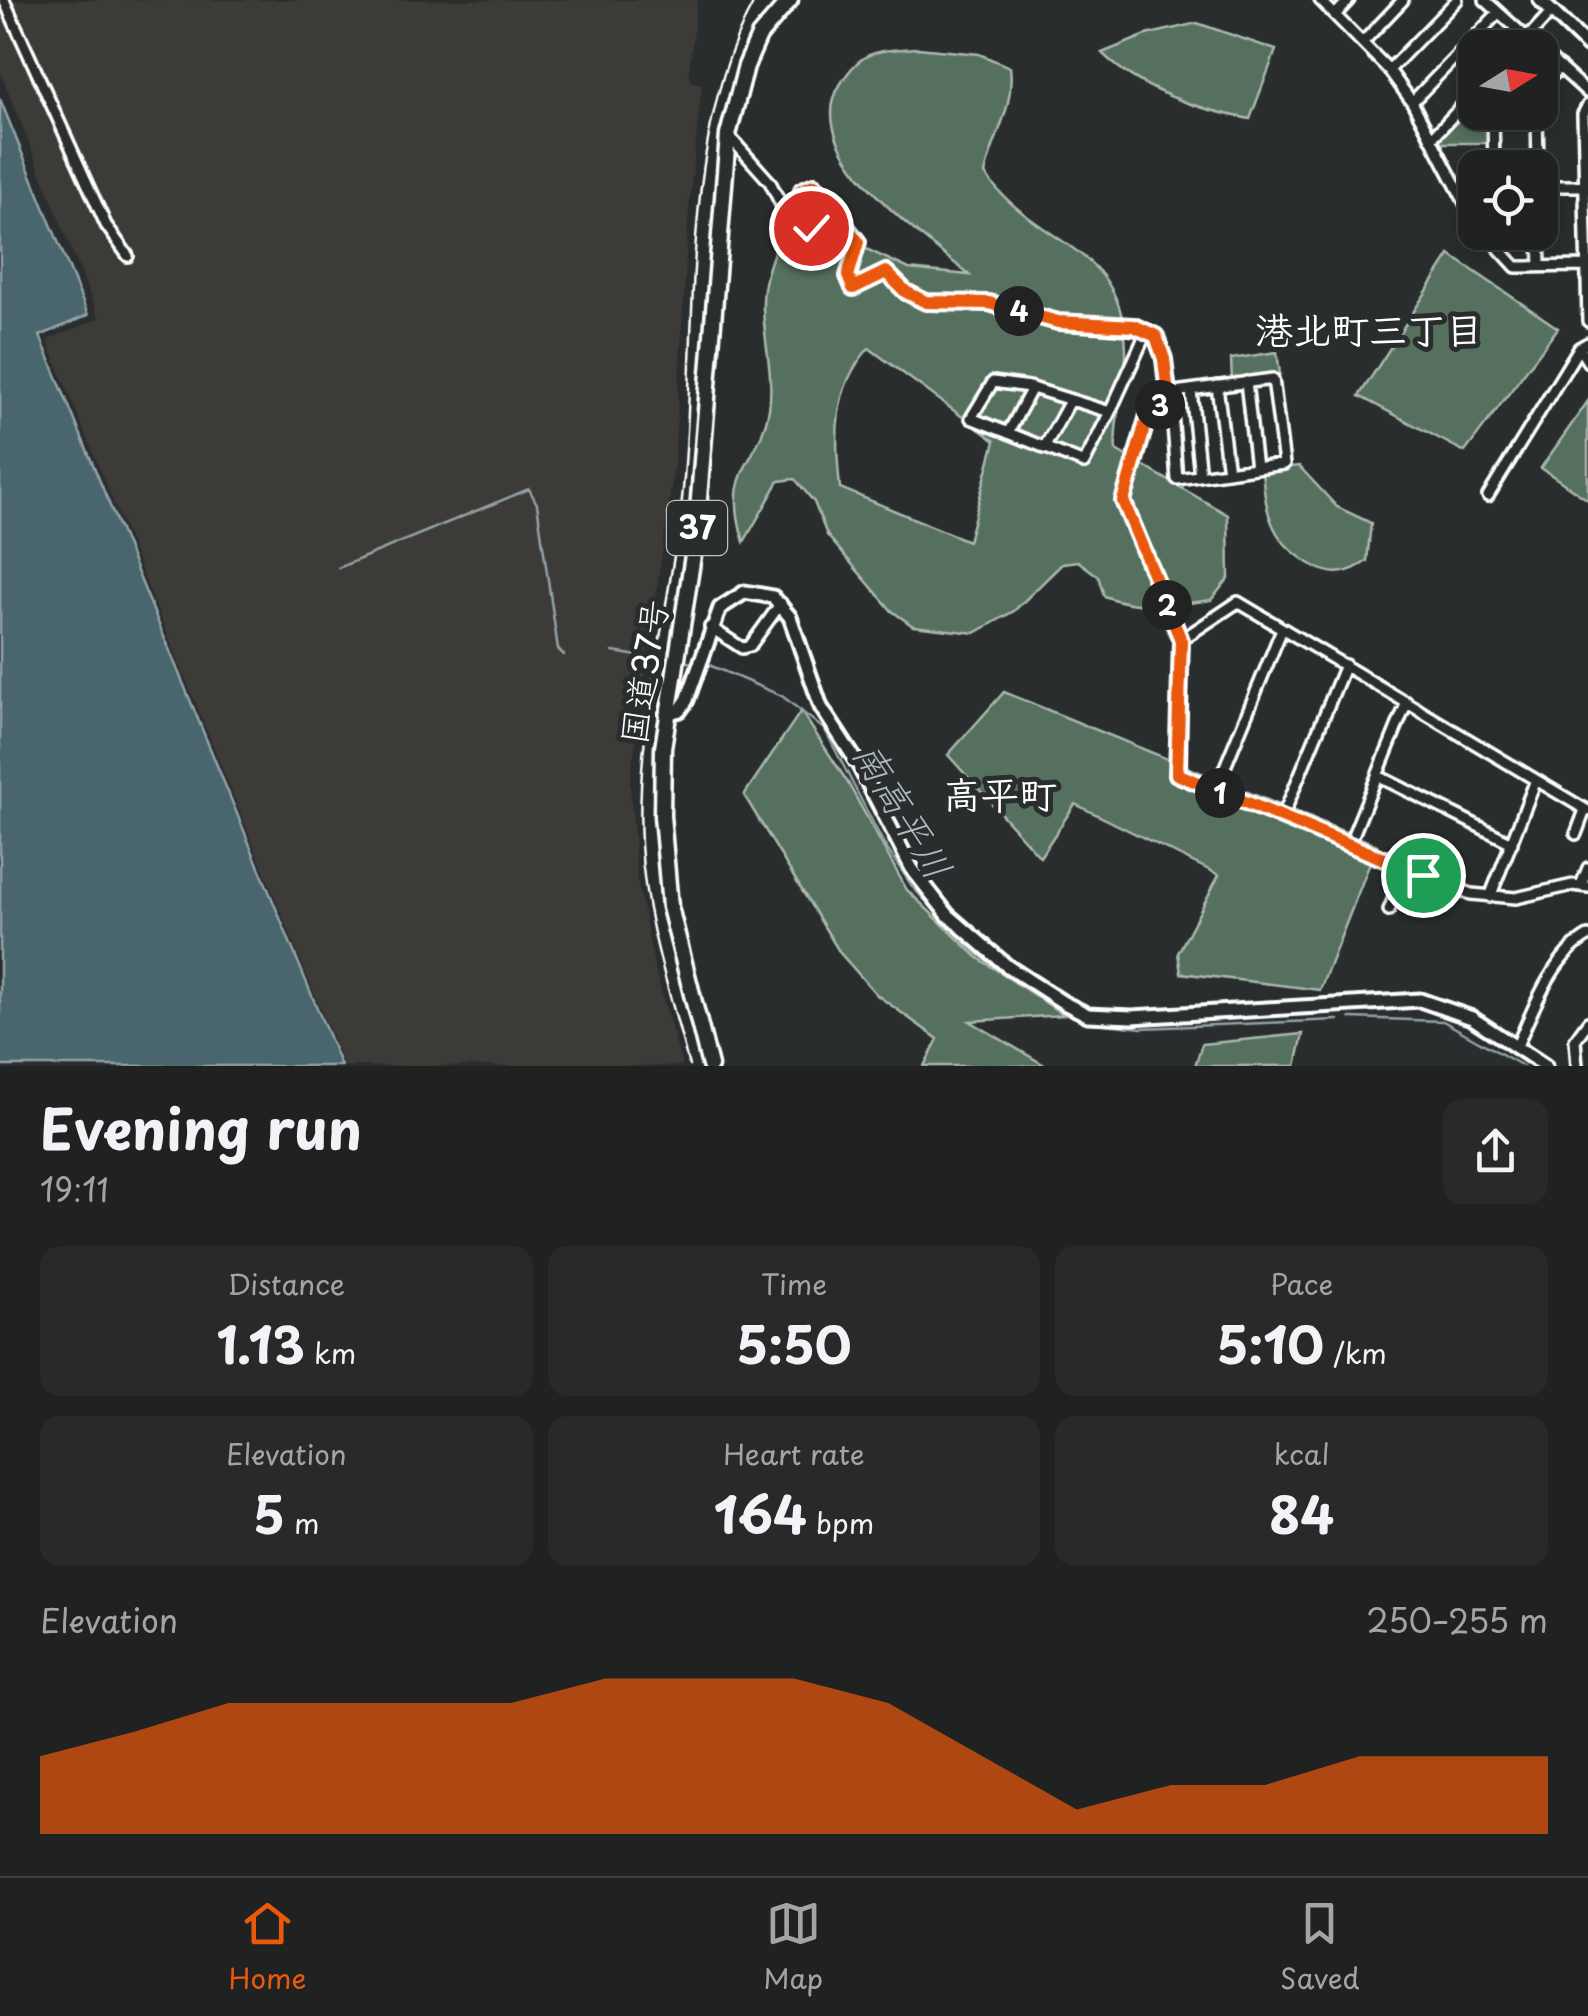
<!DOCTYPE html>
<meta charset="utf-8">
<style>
body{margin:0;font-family:"Playpen Sans","Klee One",sans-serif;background:#282a2a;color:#f1f3f6;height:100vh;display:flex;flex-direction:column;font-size:38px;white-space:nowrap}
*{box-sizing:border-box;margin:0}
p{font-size:32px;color:#a2a4a5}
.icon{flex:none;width:55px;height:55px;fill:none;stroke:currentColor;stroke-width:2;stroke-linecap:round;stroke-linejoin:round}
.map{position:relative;height:1066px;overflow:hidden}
.sheet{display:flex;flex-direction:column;background:#202222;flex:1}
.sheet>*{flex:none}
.needle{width:65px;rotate:79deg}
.buttons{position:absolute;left:1458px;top:30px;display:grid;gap:20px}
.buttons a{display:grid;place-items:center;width:100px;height:100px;border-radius:20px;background:#202222;box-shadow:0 5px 15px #0003,0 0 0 2px #3d3f40;font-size:50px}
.pin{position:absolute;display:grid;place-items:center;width:85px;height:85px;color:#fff;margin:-42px;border:5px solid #fff;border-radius:50%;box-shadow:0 2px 10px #0007}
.km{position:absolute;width:50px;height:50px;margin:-25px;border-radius:50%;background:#222;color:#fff;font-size:28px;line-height:50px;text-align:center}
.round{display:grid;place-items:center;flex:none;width:105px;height:105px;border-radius:20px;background:#282a2a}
.headline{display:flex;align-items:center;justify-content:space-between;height:170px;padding:0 40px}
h1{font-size:55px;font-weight:700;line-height:75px}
.figures{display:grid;grid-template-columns:repeat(3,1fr);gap:15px;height:170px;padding:10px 40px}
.figures div{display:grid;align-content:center;border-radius:20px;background:#282a2a;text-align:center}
.figures b{font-size:50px;font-weight:700}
.figures small{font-size:28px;font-weight:400}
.figures p{font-size:28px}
.chart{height:280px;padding:20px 40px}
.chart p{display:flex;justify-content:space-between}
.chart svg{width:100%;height:180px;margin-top:10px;fill:#ea580c;opacity:.7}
.tab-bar{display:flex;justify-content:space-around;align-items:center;height:140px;border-top:2px solid #3d3f40;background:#202222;font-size:28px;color:#a2a4a5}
.tab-bar a{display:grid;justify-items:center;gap:5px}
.tab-bar .active{color:#ea580c}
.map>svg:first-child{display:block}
.built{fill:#3e3a39}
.green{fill:#56705e;stroke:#aab8ae;stroke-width:2.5;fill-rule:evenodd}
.water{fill:#49656d;stroke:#92a3a7;stroke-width:2.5}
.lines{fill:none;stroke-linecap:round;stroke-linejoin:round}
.stream{stroke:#92a3a7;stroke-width:2.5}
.minor-casing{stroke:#fff;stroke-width:16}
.tertiary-casing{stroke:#fff;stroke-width:19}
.trunk-casing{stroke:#fff;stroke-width:21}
.minor{stroke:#2a2d2e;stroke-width:9}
.tertiary{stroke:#2a2d2e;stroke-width:11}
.trunk{stroke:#2a2d2e;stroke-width:14}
.rail{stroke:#fff;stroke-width:2.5}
.route-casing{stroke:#fff;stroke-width:20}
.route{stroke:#ea580c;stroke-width:12}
.labels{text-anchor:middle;stroke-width:10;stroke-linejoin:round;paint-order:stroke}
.shield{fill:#2a2d2e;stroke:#bfc0c0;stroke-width:2.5}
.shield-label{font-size:32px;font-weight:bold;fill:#fff}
.street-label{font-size:35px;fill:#fff;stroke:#2a2d2e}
.neighbourhood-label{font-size:38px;font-weight:bold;fill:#fff;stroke:#2a2d2e}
.water-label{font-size:38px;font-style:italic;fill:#adbabd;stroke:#2a2d2e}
</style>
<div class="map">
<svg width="1588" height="1066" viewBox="0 0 1588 1066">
<rect width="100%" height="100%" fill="#2a2d2e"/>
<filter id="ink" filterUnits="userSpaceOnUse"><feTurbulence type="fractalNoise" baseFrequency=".01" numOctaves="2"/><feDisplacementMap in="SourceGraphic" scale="20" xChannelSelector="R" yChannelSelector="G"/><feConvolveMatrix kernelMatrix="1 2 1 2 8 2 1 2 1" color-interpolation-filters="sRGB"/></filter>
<g filter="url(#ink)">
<!-- built -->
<path class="built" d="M 0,0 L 697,0 L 689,72 L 691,82 L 702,84 L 689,206 L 674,466 L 630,782 L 637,880 L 654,966 L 682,1066 L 344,1066 L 47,340 L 99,318 L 0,71 Z"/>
<!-- green -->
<path class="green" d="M 1197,23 L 1276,50 L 1250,119 C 1199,110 1139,90 1102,53 L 1146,35 Z
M 918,48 L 979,54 L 1010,67 C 1015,108 993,136 985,174 C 1039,250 1124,241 1126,351 C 1127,385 1113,417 1116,450 L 1228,515 L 1229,578 L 1211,600 C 1174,605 1139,610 1104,596 L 1098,576 L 1078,561 L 1063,563 L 1014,611 L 975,633 L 913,626 L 892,611 L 827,535 L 814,502 L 795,479 L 779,481 L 744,542 C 721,467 759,467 769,409 C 774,376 764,341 763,308 C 762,281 772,257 781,233 L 809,241 L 825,255 L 841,237 L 909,269 L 969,275 C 925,237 799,153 840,85 C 862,48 878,51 918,48 ZM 869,348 L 995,441 L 968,541 L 840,488 C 835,436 832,389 869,348 Z
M 1475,103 L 1475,112 L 1486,113 L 1488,143 L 1441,143 L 1440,139 Z
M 1450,255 L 1558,328 L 1465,452 L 1359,396 Z
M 1277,352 L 1280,374 L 1232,380 L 1231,359 Z
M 1588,401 L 1588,500 L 1541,468 Z
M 1299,466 L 1337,507 L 1371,523 L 1367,561 C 1350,573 1334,577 1316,567 C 1272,544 1266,517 1262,470 Z
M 1004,692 L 1377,845 L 1320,990 L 1181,973 L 1178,953 L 1219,875 L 1075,804 L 1040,857 L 948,755 Z
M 801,711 L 848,783 L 907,890 L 977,957 L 1064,1015 L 970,1021 L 1046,1066 L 924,1066 L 938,1039 L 877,995 L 840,953 L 744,795 Z
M 1303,1034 L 1296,1066 L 1195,1066 L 1202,1044 Z"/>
<!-- water -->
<path class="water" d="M 0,99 L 88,315 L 40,336 L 341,1066 L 0,1066 Z"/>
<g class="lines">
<!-- stream -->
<path class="stream" d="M 338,568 L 529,489 L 537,504 L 558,649 L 564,655
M 613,652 L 663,660
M 688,662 L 691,663
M 709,665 L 782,696 L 825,730 L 885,846 L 914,889 L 973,951 L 1063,1013 L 1095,1023 L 1142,1028 L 1338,1020
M 1350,1018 L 1443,1021 L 1523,1066"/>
<defs>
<path id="minor" d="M 4,0 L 106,225 L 128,256
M 1320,0 L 1389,70 L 1412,102 L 1475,222
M 1485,0 L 1588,93
M 1335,15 L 1349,0
M 1363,42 L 1403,0
M 1518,48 L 1552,11
M 1389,70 L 1457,0
M 1540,89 L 1560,67
M 1412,102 L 1498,13
M 1588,105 L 1583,114 L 1588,321
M 1493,112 L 1494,168
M 1537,112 L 1538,168
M 728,135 L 770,182 L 801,245 L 812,236 L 800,202 L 801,190 L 814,185 L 822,190 L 858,242 L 848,276 L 853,288 L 886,272 L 906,292 L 926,302 L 989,303 L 1058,322 L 1149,331 C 1172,348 1174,448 1177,479 L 1284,464 L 1273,379 L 1167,393
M 1433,137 L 1475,92
M 1494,166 L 1538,166
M 1540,186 L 1584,186
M 1484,232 L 1516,267 L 1588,266
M 1539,232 L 1540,266
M 1579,348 L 1588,362
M 993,382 L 1029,387 L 1110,412 L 1084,463 L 971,418 Z
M 1246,382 L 1256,468
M 1217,386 L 1228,472
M 1191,390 L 1200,476
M 1169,403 L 1149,412 L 1123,501 L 1181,640 L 1180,777 L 1471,894 L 1516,898 L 1573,885 L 1588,887
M 1110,412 L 1147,331
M 1008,433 L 1032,388
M 1044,448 L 1070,401
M 1488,496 L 1579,348 L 1588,343
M 710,627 L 742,648 L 750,646 L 781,603
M 1181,640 L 1238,602 L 1588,811
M 1378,776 L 1512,843
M 1215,791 L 1282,629
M 1282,818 L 1345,665
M 1576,834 L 1585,810
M 1349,845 L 1407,702
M 1581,885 L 1588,868
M 1490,897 L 1536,780
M 1389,910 L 1406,868
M 1516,1048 C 1532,1012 1552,956 1588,936
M 1577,1066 L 1575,1040 L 1588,1022"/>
<path id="tertiary" d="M 1540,0 L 1588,46
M 666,714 L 680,710 L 687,700 L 720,608 L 745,592 L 773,597 L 790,617 L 821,707 L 858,764 L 912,869 L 948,915 L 1007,966 L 1064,1003 L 1088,1015 L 1132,1017 L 1420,1000 L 1472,1018 L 1545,1066"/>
<path id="trunk" d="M 710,1066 L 670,907 L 662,816 L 663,748 L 696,536 L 728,135 L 746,66 L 759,36 L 790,0"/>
</defs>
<!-- minor casing -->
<use href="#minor" class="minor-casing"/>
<!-- tertiary casing -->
<use href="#tertiary" class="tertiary-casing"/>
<!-- trunk casing -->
<use href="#trunk" class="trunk-casing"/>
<!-- minor -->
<use href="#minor" class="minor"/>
<!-- tertiary -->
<use href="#tertiary" class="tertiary"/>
<!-- trunk -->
<use href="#trunk" class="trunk"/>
<!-- rail -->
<path class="rail" d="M 689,1066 C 670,992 645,921 641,844 C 635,726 669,615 682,499 C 699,344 677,138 755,0"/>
</g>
</g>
<g class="lines" filter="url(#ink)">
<defs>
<path id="route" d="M 811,228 L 800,202 L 802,190 L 814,185 L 858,242 L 848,276 L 853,288 L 886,272 L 906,292 L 926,302 L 989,303 L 1058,322 L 1134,326 L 1156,336 L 1164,359 L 1169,403 L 1149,412 L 1123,501 L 1181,640 L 1177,774 L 1423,875"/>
</defs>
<!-- route casing -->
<use href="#route" class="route-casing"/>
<!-- route -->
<use href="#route" class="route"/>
</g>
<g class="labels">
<!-- shield labels -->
<rect class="shield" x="667" y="501" width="60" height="54" rx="8"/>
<g class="shield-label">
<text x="697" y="539">37</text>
</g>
<!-- street labels -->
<g class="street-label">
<text transform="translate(645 672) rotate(-81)" y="12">国道37号</text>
</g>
<!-- neighbourhood labels -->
<g class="neighbourhood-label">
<text x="1369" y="344">港北町三丁目</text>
<text x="1000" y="809">高平町</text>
</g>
<!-- water labels -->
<g class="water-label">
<text transform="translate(902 811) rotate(59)" y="13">南高平川</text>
</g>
</g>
</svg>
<div class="buttons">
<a><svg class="needle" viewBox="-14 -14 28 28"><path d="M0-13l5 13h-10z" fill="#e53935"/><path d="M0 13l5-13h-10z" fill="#a2a4a5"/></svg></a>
<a><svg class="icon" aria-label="locate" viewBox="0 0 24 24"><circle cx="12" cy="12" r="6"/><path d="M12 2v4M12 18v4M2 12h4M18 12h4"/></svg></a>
</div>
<div class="pin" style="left:1423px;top:875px;background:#1e9e55"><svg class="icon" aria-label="arrive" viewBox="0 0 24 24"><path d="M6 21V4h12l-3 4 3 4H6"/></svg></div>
<div class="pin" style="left:811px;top:228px;background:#d93025"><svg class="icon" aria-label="check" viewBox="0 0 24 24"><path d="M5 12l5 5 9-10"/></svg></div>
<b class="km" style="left:1220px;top:793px">1</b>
<b class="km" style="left:1167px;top:605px">2</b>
<b class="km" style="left:1160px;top:405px">3</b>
<b class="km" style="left:1019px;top:311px">4</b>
</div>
<section class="sheet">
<div class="headline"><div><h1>Evening run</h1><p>19:11</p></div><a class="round"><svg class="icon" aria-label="share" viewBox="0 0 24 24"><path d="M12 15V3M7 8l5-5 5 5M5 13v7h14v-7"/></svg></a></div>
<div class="figures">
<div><p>Distance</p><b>1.13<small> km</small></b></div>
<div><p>Time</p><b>5:50</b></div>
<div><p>Pace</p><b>5:10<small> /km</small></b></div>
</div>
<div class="figures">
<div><p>Elevation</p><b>5<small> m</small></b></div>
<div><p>Heart rate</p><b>164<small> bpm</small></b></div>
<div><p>kcal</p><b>84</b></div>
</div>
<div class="chart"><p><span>Elevation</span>250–255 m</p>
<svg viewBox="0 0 160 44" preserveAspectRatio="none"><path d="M0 44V25L10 19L20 12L30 12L40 12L50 12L60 6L70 6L80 6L90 12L100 25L110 38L120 32L130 32L140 25L150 25L160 25V44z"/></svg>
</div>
</section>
<nav class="tab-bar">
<a class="active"><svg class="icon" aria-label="home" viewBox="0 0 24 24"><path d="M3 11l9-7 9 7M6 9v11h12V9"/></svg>Home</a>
<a><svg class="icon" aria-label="map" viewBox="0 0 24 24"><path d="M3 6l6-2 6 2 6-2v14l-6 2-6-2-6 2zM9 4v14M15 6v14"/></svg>Map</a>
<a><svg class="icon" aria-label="saved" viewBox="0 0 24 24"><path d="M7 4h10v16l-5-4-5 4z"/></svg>Saved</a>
</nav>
